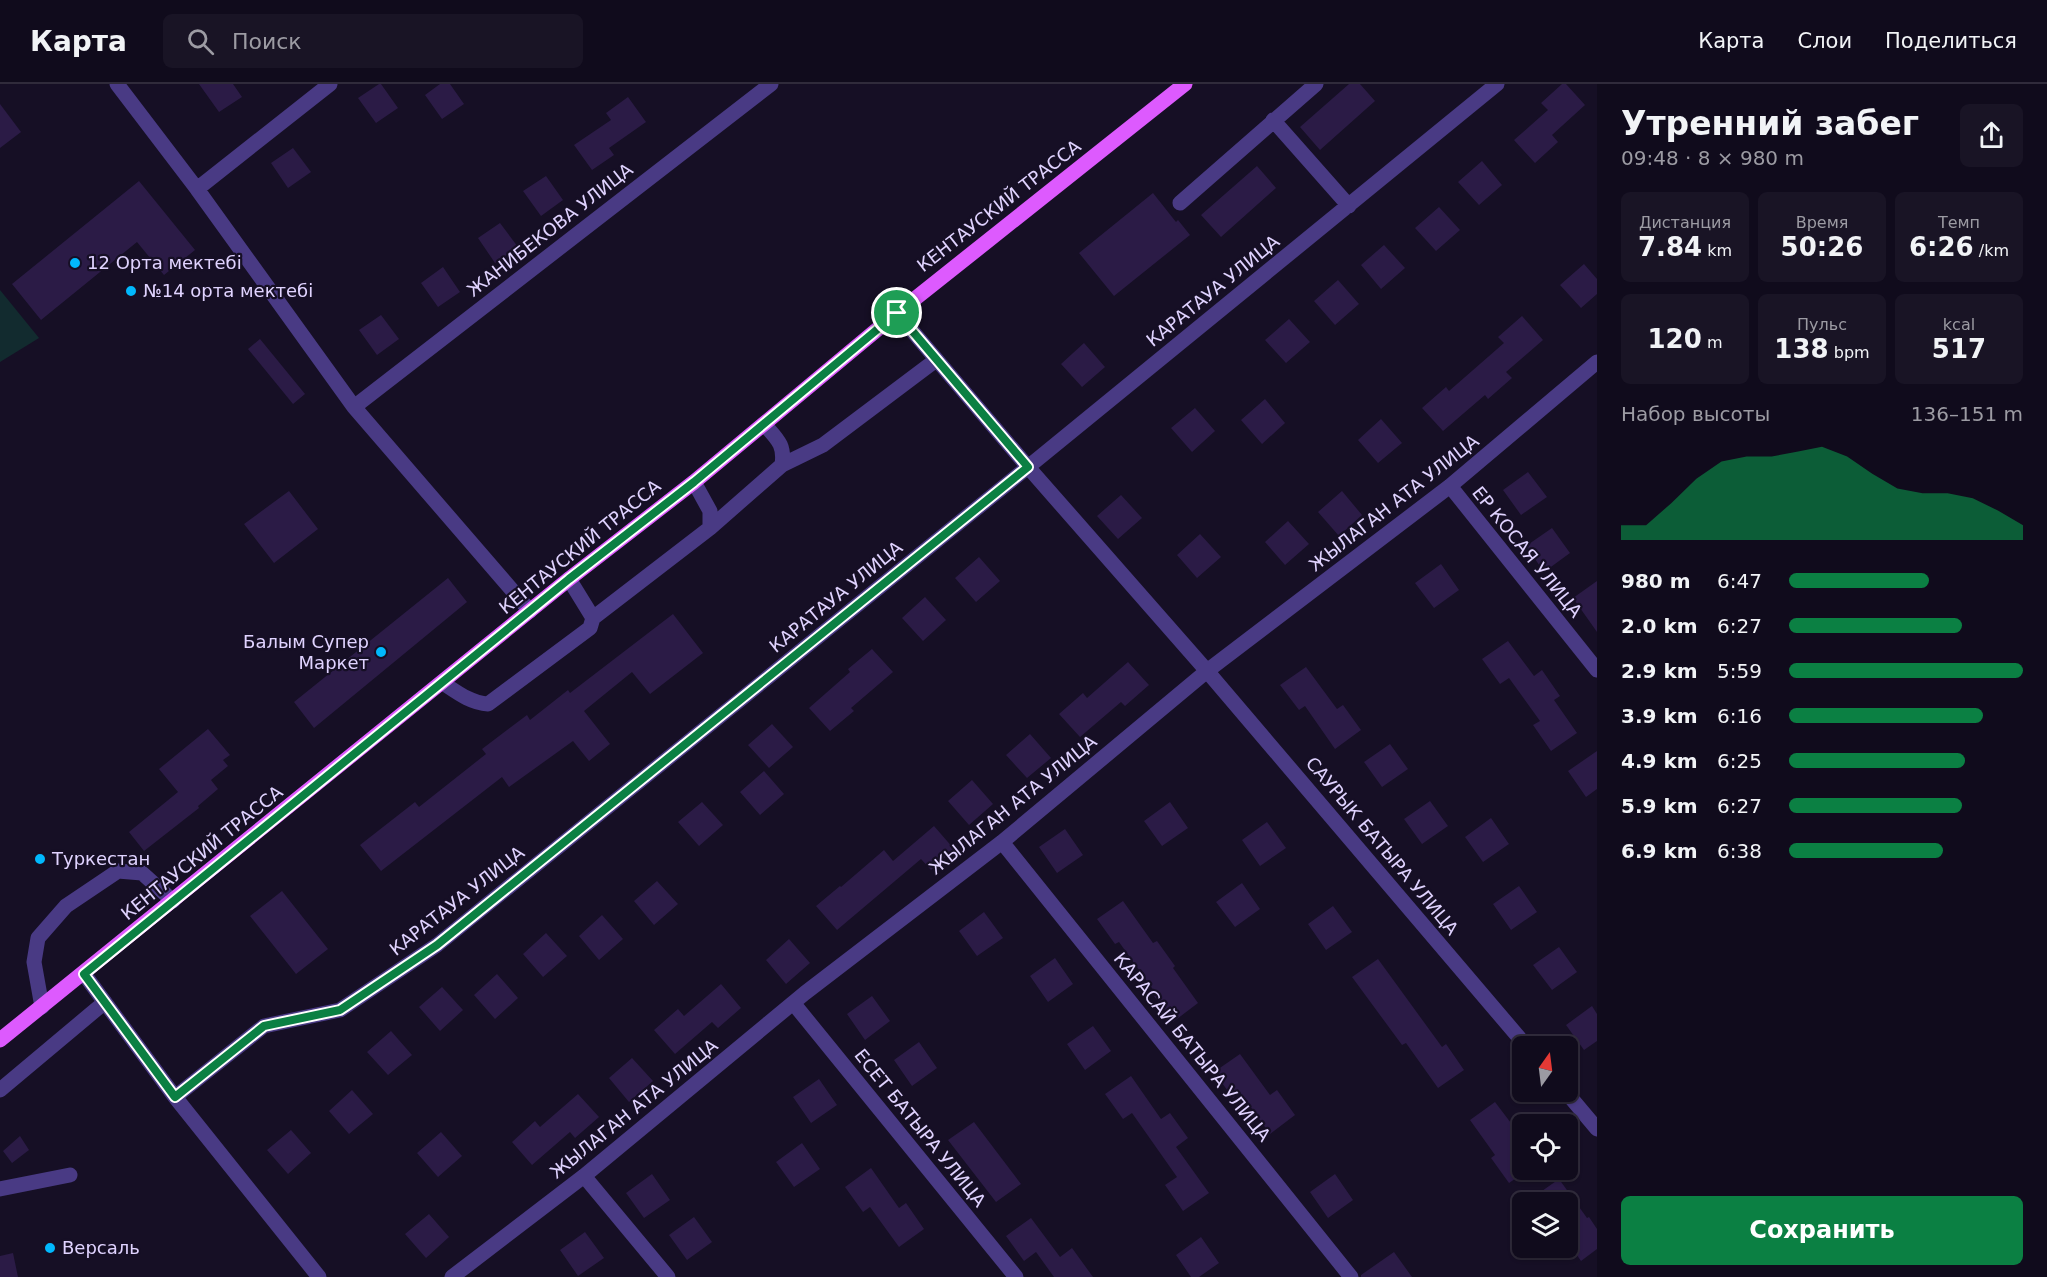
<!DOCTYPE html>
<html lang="ru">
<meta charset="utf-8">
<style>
body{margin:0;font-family:"DejaVu Sans",sans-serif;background:#191425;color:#f1f3f6;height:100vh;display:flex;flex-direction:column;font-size:22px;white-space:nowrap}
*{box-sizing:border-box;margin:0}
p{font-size:20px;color:#9c9ba3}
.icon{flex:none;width:33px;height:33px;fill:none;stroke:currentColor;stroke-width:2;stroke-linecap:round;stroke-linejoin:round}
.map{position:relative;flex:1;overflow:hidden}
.side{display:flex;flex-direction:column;background:#100b1c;width:450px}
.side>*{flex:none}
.needle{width:39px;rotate:14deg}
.tools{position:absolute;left:1512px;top:952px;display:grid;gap:12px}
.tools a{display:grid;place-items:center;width:66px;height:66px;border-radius:9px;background:#100b1c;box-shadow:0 2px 4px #0004,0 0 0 2px #302b3b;font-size:30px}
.pin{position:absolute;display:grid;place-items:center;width:51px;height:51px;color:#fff;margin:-26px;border:3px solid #fff;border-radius:50%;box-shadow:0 2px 6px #0007}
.round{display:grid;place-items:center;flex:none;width:63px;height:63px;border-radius:9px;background:#191425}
.headline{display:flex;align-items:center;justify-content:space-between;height:102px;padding:0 24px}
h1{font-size:33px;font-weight:700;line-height:45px}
.figures{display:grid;grid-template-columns:repeat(3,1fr);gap:9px;height:102px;padding:6px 24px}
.figures div{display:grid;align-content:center;border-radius:9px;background:#191425;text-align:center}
.figures b{font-size:26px;font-weight:700}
.figures small{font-size:16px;font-weight:400}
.figures p{font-size:16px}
.chart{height:168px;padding:12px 24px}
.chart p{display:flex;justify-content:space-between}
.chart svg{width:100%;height:108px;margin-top:6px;fill:#0b8043;opacity:.7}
.button{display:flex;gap:12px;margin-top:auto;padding:12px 24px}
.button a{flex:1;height:69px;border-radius:9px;background:#0b8043;color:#fff;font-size:24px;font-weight:700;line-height:69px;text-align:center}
ul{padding:0 24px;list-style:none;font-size:20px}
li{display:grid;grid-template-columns:96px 72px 1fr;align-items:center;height:45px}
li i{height:15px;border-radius:8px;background:#0b8043}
header{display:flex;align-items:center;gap:36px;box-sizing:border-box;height:84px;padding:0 30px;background:#100b1c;border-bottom:2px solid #302b3b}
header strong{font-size:28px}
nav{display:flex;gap:33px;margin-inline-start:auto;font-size:21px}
.search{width:420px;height:54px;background:#191425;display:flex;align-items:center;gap:15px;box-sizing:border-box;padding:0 21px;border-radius:9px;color:#9c9ba3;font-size:22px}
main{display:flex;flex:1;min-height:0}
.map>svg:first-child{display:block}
.green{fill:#122b2f}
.building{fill:#2b1b46}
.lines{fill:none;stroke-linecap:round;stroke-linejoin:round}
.minor{stroke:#493a84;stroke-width:15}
.major{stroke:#dd5afe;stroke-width:15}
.route-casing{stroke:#fff;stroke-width:12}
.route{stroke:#0b8043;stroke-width:8}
.poi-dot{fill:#01b8fd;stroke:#160f25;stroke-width:2}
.labels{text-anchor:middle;stroke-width:4.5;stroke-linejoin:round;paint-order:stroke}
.street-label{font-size:18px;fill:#e0d3ff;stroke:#160f25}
.poi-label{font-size:18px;fill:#e0d3ff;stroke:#160f25;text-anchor:start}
</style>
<header>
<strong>Карта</strong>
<div class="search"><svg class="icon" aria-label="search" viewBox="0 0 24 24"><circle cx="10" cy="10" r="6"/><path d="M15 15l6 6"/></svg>Поиск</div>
<nav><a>Карта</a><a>Слои</a><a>Поделиться</a></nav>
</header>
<main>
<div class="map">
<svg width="1597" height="1193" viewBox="0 0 1597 1193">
<rect width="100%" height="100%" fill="#160f25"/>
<!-- green -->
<path class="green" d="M 0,206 L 39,254 L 0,278 Z"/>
<!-- building -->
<path class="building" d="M 199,0 L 233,0 L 242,13 L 219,28 Z
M 379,0 L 381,0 L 398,24 L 376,39 L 358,14 Z
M 440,0 L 450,0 L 464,20 L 442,35 L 425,11 Z
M 1349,0 L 1360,0 L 1375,17 L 1320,66 L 1300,43 Z
M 1562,0 L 1566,0 L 1585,21 L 1552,51 L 1558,58 L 1535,79 L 1514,56 L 1548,26 L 1541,19 Z
M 628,13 L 646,38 L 609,64 L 614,71 L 592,86 L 574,61 L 611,36 L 606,29 Z
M 0,20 L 21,48 L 0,64 Z
M 293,64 L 311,88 L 288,104 L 271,79 Z
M 1482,77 L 1502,101 L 1479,121 L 1458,98 Z
M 1257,82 L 1276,104 L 1221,153 L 1201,131 Z
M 546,92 L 563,116 L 541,132 L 523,107 Z
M 139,97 L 195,166 L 164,191 L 137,158 L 41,236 L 12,200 Z
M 1153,109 L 1176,138 L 1178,136 L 1190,151 L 1114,212 L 1079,169 Z
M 1439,123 L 1460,146 L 1436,167 L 1415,144 Z
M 500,139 L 518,163 L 495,179 L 478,154 Z
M 1384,161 L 1405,184 L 1381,205 L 1361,181 Z
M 1584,180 L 1597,195 L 1597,210 L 1581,224 L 1560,201 Z
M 443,183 L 460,208 L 438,223 L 421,199 Z
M 1338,196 L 1359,220 L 1335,241 L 1314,217 Z
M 381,231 L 399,255 L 377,271 L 359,246 Z
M 1522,232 L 1543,256 L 1506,288 L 1512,294 L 1488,315 L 1485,311 L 1443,347 L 1422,324 L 1446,303 L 1449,307 L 1504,259 L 1498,253 Z
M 1289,235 L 1310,258 L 1286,279 L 1265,256 Z
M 260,255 L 305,310 L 293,320 L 248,265 Z
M 1084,259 L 1105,283 L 1082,303 L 1061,280 Z
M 1265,315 L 1285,339 L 1262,360 L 1241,336 Z
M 1195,324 L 1215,347 L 1192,368 L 1171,344 Z
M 1381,335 L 1402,359 L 1378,379 L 1358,356 Z
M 1528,388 L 1547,413 L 1521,431 L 1503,406 Z
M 289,407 L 318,445 L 274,479 L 244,440 Z
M 1342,407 L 1362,431 L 1339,452 L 1318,428 Z
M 1121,411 L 1142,434 L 1118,455 L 1097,432 Z
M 1288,437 L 1309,460 L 1285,481 L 1265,458 Z
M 1552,444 L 1570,469 L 1544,488 L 1526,462 Z
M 1200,450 L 1221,473 L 1197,494 L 1177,471 Z
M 979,473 L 1000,497 L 976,518 L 955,494 Z
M 1441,480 L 1459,506 L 1434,524 L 1415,499 Z
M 448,494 L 467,518 L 314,644 L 294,618 Z
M 1597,497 L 1597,548 L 1573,514 Z
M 925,513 L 946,536 L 923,557 L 902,534 Z
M 673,530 L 703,569 L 650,610 L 632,588 L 584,627 L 610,660 L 589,677 L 573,657 L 509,703 L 502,693 L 381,787 L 360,761 L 415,718 L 419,723 L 486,670 L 482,665 L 527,631 L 530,636 L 568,606 L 570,609 Z
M 1508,557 L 1534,592 L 1542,586 L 1560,612 L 1554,616 L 1577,649 L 1551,667 L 1533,641 L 1540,637 L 1509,594 L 1500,600 L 1482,575 Z
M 872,565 L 893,588 L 851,624 L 854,627 L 830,647 L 809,624 L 850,588 L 848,585 Z
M 1128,578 L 1149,601 L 1125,622 L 1121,618 L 1080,653 L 1059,630 L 1083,609 L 1087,614 Z
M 1306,583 L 1337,625 L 1343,621 L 1361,646 L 1335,665 L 1305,622 L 1299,626 L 1280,601 Z
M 772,640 L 793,663 L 769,684 L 748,661 Z
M 208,645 L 230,671 L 223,676 L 228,682 L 211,696 L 218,705 L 198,722 L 199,724 L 144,767 L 129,748 L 178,708 L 159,685 Z
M 1030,650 L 1051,674 L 1027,694 L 1006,671 Z
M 1390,660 L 1408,685 L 1382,703 L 1364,678 Z
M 1597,667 L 1597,705 L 1586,713 L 1568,687 Z
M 764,687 L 784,710 L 760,731 L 740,708 Z
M 972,696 L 993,720 L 969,741 L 948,717 Z
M 1430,717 L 1448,742 L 1422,760 L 1404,735 Z
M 702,718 L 723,741 L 699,762 L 678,738 Z
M 1170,718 L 1188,744 L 1162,762 L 1144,737 Z
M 1491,734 L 1509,760 L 1483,778 L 1465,753 Z
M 1267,738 L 1286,764 L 1260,782 L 1242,756 Z
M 934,742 L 954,765 L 931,786 L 921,775 L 837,846 L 816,822 L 840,802 L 841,803 L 884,766 L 893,777 Z
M 1065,745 L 1083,771 L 1057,789 L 1039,763 Z
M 657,797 L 678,820 L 654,841 L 634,817 Z
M 1242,799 L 1260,825 L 1235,843 L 1216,818 Z
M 1519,802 L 1537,828 L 1511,846 L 1493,820 Z
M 282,807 L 328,865 L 296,890 L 250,832 Z
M 1123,817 L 1153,859 L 1157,857 L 1175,882 L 1173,884 L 1198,919 L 1173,938 L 1154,912 L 1157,911 L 1119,858 L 1115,860 L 1097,835 Z
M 1333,822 L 1352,848 L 1326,866 L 1308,840 Z
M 984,828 L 1003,854 L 977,872 L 959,847 Z
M 602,831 L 623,855 L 599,876 L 579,852 Z
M 546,849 L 567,872 L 543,893 L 523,870 Z
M 789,855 L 810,879 L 786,900 L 766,876 Z
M 1559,863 L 1577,888 L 1552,906 L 1533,881 Z
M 1055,874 L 1073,900 L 1048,918 L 1030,892 Z
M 1378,875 L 1442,963 L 1446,960 L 1464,986 L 1438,1004 L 1406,959 L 1402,961 L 1352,893 Z
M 497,890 L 518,914 L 495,935 L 474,911 Z
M 721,900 L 741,924 L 718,944 L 712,938 L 675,970 L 654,946 L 678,925 L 684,932 Z
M 442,903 L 463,926 L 440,947 L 419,923 Z
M 872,912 L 890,937 L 865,956 L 847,930 Z
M 1592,922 L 1597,930 L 1597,957 L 1584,966 L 1566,941 Z
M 1093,942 L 1111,967 L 1085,986 L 1067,960 Z
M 391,947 L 412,971 L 388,991 L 367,968 Z
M 919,958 L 937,984 L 912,1002 L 894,976 Z
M 1240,970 L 1270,1011 L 1277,1006 L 1295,1031 L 1270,1050 L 1240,1008 L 1233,1014 L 1214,988 Z
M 632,974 L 653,997 L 629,1018 L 609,994 Z
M 1131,992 L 1161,1035 L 1170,1029 L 1188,1054 L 1176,1063 L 1209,1109 L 1183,1127 L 1165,1101 L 1177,1093 L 1132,1029 L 1123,1035 L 1105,1010 Z
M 819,995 L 837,1021 L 811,1039 L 793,1013 Z
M 352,1006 L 373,1030 L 349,1050 L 329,1027 Z
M 578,1010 L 599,1033 L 575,1054 L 570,1048 L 532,1081 L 512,1058 L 535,1037 L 540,1043 Z
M 1495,1018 L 1514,1043 L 1510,1046 L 1522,1064 L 1522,1090 L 1509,1099 L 1491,1074 L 1495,1071 L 1470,1036 Z
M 974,1038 L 1021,1100 L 996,1118 L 948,1056 Z
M 291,1046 L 311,1069 L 288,1090 L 267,1066 Z
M 441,1048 L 462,1072 L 438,1093 L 417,1069 Z
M 20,1052 L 29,1066 L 12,1079 L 3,1067 Z
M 802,1059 L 820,1085 L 794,1103 L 776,1078 Z
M 871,1084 L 899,1124 L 906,1119 L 924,1145 L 899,1163 L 870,1123 L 863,1128 L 845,1103 Z
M 652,1090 L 670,1116 L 644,1134 L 626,1109 Z
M 1335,1090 L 1353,1116 L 1328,1134 L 1310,1108 Z
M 1559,1095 L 1587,1134 L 1589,1133 L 1597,1145 L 1597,1165 L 1581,1177 L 1568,1158 L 1568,1119 L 1525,1119 Z
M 429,1130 L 449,1153 L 426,1174 L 405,1150 Z
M 694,1133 L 712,1158 L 687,1176 L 669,1151 Z
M 1031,1134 L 1060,1173 L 1072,1164 L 1093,1193 L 1054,1193 L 1036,1168 L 1024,1177 L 1006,1152 Z
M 585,1148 L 604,1174 L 578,1192 L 560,1166 Z
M 1201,1153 L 1219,1179 L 1199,1193 L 1191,1193 L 1176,1171 Z
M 1394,1168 L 1412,1193 L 1361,1193 L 1361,1191 Z
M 13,1169 L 18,1193 L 0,1193 L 0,1172 Z"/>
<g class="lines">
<!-- minor -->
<path class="minor" d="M 117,0 L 197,105 L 354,323 L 530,527
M 1273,36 L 1349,122
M 197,105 L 330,0
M 1180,119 L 1316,0
M 897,229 L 1028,383 L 1207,587 L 1527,963
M 354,323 L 771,0
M 764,340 C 777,355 785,360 782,381
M 694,398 L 710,427 L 710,444
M 1450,402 L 1597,586
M 593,534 L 710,444 L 782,381 L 823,361 L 936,276
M 443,599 C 458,609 471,619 488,620 L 590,544 L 593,534 L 569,495
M 1002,758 L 1351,1193
M 84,890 L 175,1013 L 319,1193
M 794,920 L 1016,1193
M 42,923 L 34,878 L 38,854 L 66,822 L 118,787 L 142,789 L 173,817
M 0,1006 L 105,918
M 1566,1008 L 1597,1045
M 175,1013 L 264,942 L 340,926 L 437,861 L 1028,383 L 1497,0
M 584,1092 L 668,1193
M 0,1105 L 70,1091
M 452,1193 L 584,1092 L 805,909 L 1002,758 L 1207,587 L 1450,402 L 1597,278"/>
<!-- major -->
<path class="major" d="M 0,956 L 569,495 L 694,398 L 897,229 L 1185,0"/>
</g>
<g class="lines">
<defs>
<path id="route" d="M 897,229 L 1028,383 L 437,861 L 340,926 L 264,942 L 175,1013 L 84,890 L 569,495 L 694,398 Z"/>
</defs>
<!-- route casing -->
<use href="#route" class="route-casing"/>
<!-- route -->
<use href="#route" class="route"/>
</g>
<!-- markers -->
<g class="poi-dot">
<circle cx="75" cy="179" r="6"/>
<circle cx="131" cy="207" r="6"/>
<circle cx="381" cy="568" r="6"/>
<circle cx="40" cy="775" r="6"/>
<circle cx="50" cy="1164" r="6"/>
</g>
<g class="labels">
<!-- street labels -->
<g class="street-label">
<text transform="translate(999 122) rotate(-38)" y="6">КЕНТАУСКИЙ ТРАССА</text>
<text transform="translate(550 146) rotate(-38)" y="6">ЖАНИБЕКОВА УЛИЦА</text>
<text transform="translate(1213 207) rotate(-39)" y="6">КАРАТАУА УЛИЦА</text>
<text transform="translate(1394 419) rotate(-38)" y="6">ЖЫЛАГАН АТА УЛИЦА</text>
<text transform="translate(580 463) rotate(-39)" y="6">КЕНТАУСКИЙ ТРАССА</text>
<text transform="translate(1527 468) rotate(51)" y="6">ЕР КОСАЯ УЛИЦА</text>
<text transform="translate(836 513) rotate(-39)" y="6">КАРАТАУА УЛИЦА</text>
<text transform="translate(1013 721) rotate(-39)" y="6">ЖЫЛАГАН АТА УЛИЦА</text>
<text transform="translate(1382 762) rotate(50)" y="6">САУРЫК БАТЫРА УЛИЦА</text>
<text transform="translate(202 769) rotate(-39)" y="6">КЕНТАУСКИЙ ТРАССА</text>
<text transform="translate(457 817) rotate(-38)" y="6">КАРАТАУА УЛИЦА</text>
<text transform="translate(1192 963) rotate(51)" y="6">КАРАСАЙ БАТЫРА УЛИЦА</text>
<text transform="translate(634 1025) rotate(-39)" y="6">ЖЫЛАГАН АТА УЛИЦА</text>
<text transform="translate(920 1044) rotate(51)" y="6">ЕСЕТ БАТЫРА УЛИЦА</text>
</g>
<!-- poi labels -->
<g class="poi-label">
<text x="87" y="185">12 Орта мектебі</text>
<text x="143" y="213">№14 орта мектебі</text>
<text x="369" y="564" text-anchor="end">Балым Супер<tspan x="369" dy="21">Маркет</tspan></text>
<text x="52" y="781">Туркестан</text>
<text x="62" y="1170">Версаль</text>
</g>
</g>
</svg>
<div class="tools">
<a><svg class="needle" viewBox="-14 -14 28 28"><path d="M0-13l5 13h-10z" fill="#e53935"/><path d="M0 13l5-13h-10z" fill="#9c9ba3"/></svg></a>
<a><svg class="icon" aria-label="locate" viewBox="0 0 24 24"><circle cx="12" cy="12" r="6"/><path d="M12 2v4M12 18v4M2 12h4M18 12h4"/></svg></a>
<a><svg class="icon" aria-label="layers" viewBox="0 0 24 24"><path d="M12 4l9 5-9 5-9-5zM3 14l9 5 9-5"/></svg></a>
</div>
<div class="pin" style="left:897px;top:229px;background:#1e9e55"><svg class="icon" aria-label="arrive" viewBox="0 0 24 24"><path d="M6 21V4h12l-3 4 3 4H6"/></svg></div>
</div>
<section class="side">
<div class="headline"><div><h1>Утренний забег</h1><p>09:48 · 8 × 980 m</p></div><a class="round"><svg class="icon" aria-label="share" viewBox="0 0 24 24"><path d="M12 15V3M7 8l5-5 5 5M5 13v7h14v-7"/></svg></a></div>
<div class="figures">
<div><p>Дистанция</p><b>7.84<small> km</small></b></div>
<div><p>Время</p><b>50:26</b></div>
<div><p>Темп</p><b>6:26<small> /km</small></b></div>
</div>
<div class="figures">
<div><b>120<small> m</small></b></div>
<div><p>Пульс</p><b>138<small> bpm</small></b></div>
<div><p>kcal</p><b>517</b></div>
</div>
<div class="chart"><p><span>Набор высоты</span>136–151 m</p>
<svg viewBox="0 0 160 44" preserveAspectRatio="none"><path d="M0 44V38L10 38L20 29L30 19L40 12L50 10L60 10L70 8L80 6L90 10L100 17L110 23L120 25L130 25L140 27L150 32L160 38V44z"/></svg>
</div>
<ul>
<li><b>980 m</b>6:47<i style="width:60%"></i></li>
<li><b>2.0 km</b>6:27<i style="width:74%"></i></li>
<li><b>2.9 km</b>5:59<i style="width:100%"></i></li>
<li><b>3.9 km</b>6:16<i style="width:83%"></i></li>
<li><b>4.9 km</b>6:25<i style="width:75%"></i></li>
<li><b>5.9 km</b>6:27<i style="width:74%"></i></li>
<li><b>6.9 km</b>6:38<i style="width:66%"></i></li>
</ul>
<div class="button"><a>Сохранить</a></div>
</section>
</main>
